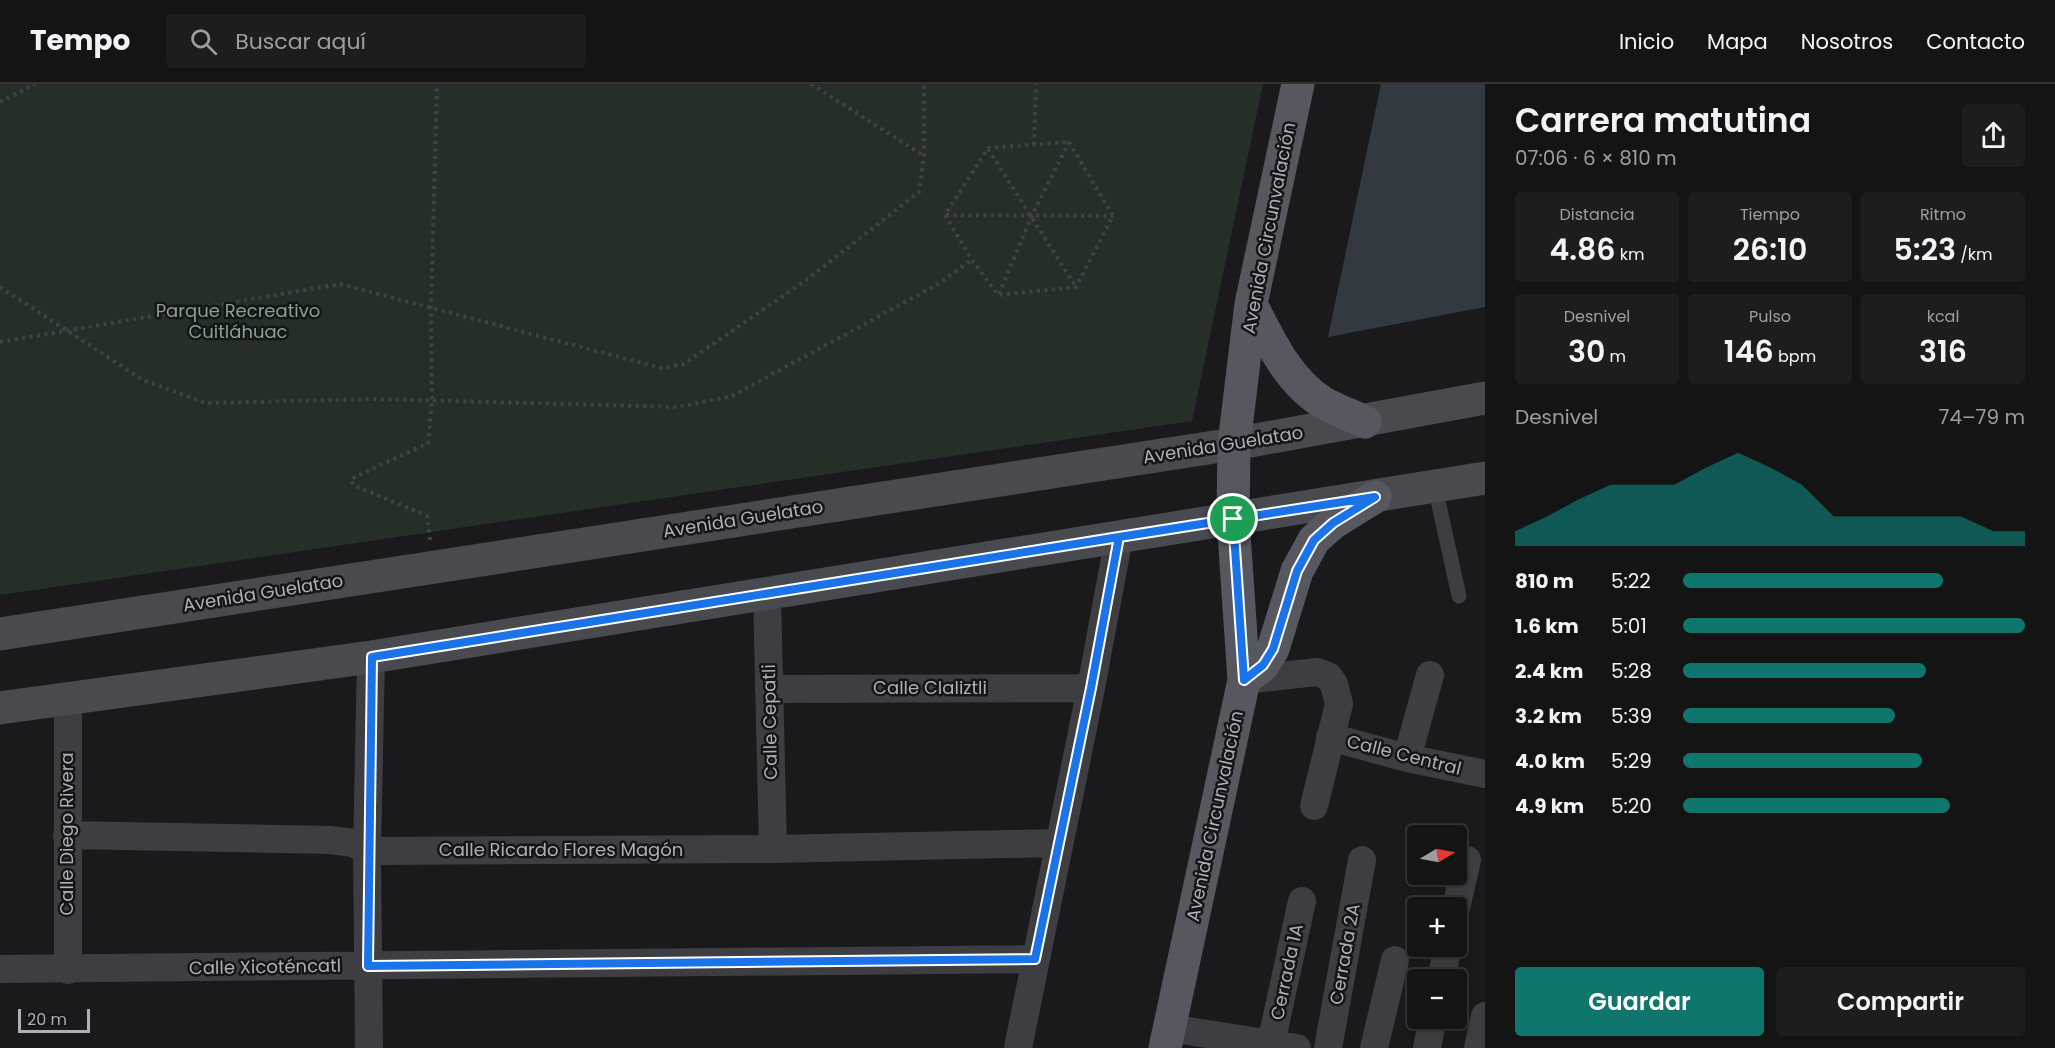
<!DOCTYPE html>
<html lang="es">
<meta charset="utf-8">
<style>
body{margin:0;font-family:Poppins,sans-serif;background:#1d1d1e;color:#f1f3f6;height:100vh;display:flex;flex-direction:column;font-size:22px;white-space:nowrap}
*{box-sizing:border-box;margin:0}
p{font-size:20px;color:#9d9ea0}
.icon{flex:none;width:33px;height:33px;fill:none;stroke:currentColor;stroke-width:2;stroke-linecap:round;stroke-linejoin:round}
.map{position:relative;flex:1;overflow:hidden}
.drawer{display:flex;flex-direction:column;background:#141415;width:570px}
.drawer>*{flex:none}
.needle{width:39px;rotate:80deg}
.buttons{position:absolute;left:1407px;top:741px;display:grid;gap:12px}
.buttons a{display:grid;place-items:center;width:60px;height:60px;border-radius:6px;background:#141415;box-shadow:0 3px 9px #0003,0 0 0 2px #333334;font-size:30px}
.scale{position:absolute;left:18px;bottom:15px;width:72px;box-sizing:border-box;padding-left:6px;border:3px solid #adb0ba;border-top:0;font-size:16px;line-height:21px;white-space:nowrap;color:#adb0ba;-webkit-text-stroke:4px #151517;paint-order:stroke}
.pin{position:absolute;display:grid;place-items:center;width:51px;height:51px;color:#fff;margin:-26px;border:3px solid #fff;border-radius:50%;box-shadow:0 2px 6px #0007}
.round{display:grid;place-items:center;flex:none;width:63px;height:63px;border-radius:6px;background:#1d1d1e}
.summary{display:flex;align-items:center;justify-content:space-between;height:102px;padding:0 30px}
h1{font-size:33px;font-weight:600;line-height:45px}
.figures{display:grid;grid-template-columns:repeat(3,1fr);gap:9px;height:102px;padding:6px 30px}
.figures div{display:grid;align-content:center;border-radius:6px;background:#1d1d1e;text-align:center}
.figures b{font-size:30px;font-weight:600}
.figures small{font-size:16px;font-weight:400}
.figures p{font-size:16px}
.chart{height:168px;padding:12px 30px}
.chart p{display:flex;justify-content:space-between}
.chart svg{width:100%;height:108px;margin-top:6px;fill:#0f766e;opacity:.7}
.action{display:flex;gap:12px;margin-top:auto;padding:12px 30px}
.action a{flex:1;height:69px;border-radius:6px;background:#0f766e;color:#fff;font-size:24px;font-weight:600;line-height:69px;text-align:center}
.action a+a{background:#1d1d1e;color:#f1f3f6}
ul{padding:0 30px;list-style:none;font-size:20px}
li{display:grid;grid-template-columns:96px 72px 1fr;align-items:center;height:45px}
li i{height:15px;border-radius:8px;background:#0f766e}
header{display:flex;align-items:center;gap:36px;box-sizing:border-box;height:84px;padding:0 30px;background:#141415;border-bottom:2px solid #333334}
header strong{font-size:28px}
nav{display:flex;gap:33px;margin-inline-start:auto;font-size:21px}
.search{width:420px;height:54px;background:#1d1d1e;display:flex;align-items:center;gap:15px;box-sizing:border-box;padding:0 21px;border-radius:6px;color:#9d9ea0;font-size:22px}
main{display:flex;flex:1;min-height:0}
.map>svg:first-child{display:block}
.green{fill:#262e28}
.water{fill:#333941}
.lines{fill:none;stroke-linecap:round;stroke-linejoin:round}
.path{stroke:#414247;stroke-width:4;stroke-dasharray:3 4.5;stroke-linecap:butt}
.lane{stroke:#3d3d42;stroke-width:15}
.street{stroke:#3d3d42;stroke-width:28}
.secondary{stroke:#494a50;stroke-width:33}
.primary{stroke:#57585f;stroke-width:33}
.route-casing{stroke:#fff;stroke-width:12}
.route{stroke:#1a73e8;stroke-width:8}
.labels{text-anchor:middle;stroke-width:5;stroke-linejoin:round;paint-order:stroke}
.street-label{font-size:18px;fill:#adb0ba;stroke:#151517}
.park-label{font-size:18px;fill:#86a38c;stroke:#151517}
</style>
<header>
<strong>Tempo</strong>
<div class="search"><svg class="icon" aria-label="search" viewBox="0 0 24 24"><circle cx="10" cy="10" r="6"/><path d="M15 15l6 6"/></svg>Buscar aquí</div>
<nav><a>Inicio</a><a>Mapa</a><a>Nosotros</a><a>Contacto</a></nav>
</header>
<main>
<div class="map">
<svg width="1485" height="964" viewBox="0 0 1485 964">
<rect width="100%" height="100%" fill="#1a1a1c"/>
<!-- green -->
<path class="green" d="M 0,0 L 1263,0 L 1192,337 L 0,511 Z"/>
<!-- water -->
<path class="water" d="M 1381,0 L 1485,0 L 1485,223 L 1328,253 Z"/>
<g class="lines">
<!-- path -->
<path class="path" d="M 811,0 L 924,72
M 0,18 L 35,0
M 1069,58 L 1113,132 L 1076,203 L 998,211 L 972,176 L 945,131 L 988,64 Z
M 1034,61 L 1036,0
M 988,65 L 1076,203
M 946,131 L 1113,132
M 0,203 L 143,296 L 206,319 L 375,315 L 679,323 L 732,312 L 933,203 L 972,176
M 999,210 L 1032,131 L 1069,58
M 0,258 L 340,200 L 661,284 L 684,280 L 809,194 L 919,108 L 924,72 L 924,0
M 430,456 L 427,432 L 353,401 L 351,395 L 428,359 L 432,316 L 431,224 L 437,0"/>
<!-- lane -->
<path class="lane" d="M 1435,403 L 1459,512"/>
<!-- street -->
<path class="street" d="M 767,511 L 773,765
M 1244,596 L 1317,588 L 1328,592 L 1334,600 L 1339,620 L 1314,722
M 769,605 L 1091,604
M 68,615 L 68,886
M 1330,653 L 1407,674 L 1485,690
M 1407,674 L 1430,591
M 67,751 L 330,756 L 354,759 L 367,767 L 773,765 L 1058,759
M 1456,824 L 1467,776
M 0,885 L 1035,875
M 1441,896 L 1448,862
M 1169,944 L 1297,964
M 369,964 L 367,767 L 371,573
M 1018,964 L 1091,604 L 1119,453
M 1270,964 L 1302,817
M 1328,964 L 1362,776
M 1374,964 L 1395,876
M 1427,964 L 1433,934
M 1478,964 L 1485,932"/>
<!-- secondary -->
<path class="secondary" d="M 0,550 L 1234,360 L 1485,314
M 0,624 L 371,573 L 1485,394"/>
<!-- primary -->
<path class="primary" d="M 1251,220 C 1269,255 1287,296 1322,318 C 1336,326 1351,331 1365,338
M 1244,596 L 1263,581 L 1273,565 L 1297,487 L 1314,456 L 1333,439 L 1375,413
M 1165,964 L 1244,596 L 1233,435 L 1234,360 L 1251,220 L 1298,0"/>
</g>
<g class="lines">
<defs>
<path id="route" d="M 1233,435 L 1119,453 L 372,573 L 368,882 L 1035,875 L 1091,604 L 1119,453 L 1233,435 L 1244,596 L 1263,581 L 1273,565 L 1297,487 L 1314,456 L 1333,439 L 1375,413 L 1233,435"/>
</defs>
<!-- route casing -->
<use href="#route" class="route-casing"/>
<!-- route -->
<use href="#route" class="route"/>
</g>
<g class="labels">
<!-- street labels -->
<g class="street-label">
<text transform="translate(1269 144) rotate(-79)" y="6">Avenida Circunvalación</text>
<text transform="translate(1223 361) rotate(-9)" y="6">Avenida Guelatao</text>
<text transform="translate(743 435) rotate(-9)" y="6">Avenida Guelatao</text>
<text transform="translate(263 509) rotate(-9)" y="6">Avenida Guelatao</text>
<text x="930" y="610">Calle Claliztli</text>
<text transform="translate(770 638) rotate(-91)" y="6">Calle Cepatli</text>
<text transform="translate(1404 671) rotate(14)" y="6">Calle Central</text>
<text transform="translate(1215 732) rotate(-78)" y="6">Avenida Circunvalación</text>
<text transform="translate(67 750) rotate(-90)" y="6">Calle Diego Rivera</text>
<text x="561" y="772">Calle Ricardo Flores Magón</text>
<text transform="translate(1345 870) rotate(-80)" y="6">Cerrada 2A</text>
<text transform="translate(265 883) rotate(-1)" y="6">Calle Xicoténcatl</text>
<text transform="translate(1287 888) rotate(-78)" y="6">Cerrada 1A</text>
</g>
<!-- park labels -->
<g class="park-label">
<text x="238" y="233">Parque Recreativo<tspan x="238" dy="21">Cuitláhuac</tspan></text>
</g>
</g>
</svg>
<div class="buttons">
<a><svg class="needle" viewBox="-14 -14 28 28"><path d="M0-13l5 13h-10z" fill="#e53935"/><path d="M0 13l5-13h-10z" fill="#9d9ea0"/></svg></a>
<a>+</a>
<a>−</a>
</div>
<div class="scale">20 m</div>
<div class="pin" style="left:1233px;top:435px;background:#1e9e55"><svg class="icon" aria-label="arrive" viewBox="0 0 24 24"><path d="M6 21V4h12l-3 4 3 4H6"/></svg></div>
</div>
<section class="drawer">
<div class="summary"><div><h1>Carrera matutina</h1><p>07:06 · 6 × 810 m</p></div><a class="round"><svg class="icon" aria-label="share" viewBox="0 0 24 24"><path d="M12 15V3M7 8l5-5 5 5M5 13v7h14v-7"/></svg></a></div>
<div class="figures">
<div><p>Distancia</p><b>4.86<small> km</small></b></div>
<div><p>Tiempo</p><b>26:10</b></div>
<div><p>Ritmo</p><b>5:23<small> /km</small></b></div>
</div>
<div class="figures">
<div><p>Desnivel</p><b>30<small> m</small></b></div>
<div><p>Pulso</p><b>146<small> bpm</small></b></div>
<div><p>kcal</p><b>316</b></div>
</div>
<div class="chart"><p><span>Desnivel</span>74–79 m</p>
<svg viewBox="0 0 160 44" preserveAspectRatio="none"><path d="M0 44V38L10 32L20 25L30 19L40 19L50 19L60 12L70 6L80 12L90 19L100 32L110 32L120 32L130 32L140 32L150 38L160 38V44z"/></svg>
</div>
<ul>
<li><b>810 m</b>5:22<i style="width:76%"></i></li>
<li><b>1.6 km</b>5:01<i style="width:100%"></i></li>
<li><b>2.4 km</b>5:28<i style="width:71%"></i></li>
<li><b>3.2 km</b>5:39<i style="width:62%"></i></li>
<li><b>4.0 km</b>5:29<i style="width:70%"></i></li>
<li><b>4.9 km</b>5:20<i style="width:78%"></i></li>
</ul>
<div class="action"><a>Guardar</a><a>Compartir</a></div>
</section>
</main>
